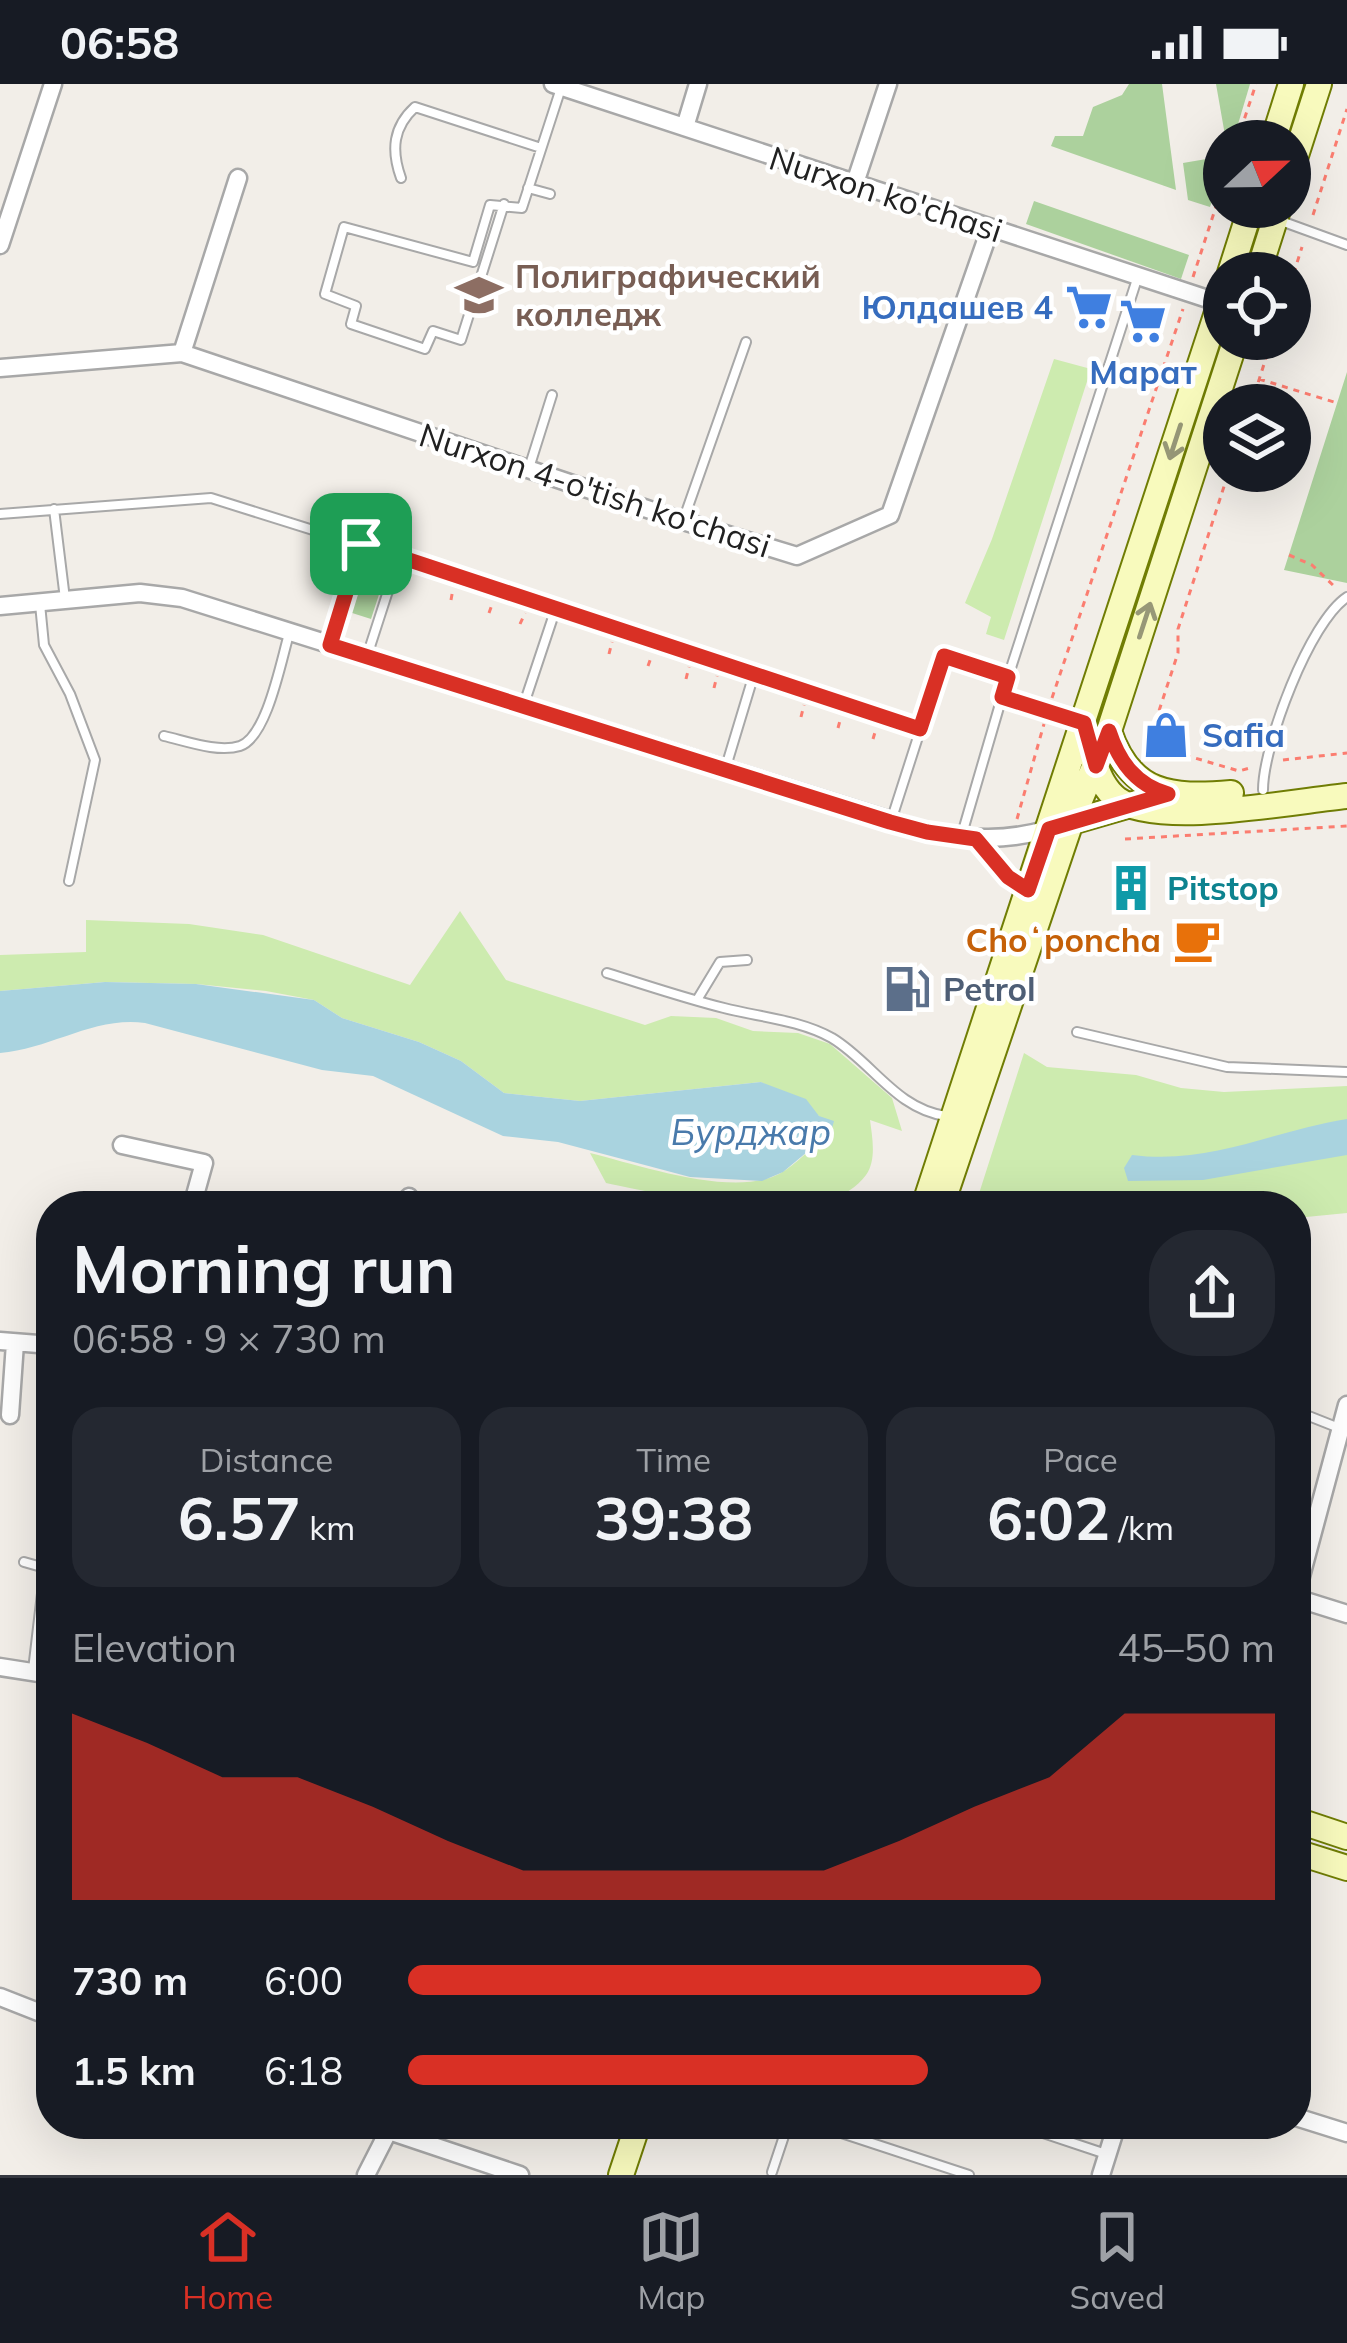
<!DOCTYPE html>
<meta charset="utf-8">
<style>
body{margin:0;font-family:Mulish,sans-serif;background:#242831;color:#f1f3f6;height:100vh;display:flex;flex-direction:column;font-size:45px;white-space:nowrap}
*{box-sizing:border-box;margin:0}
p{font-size:39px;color:#9ea1a6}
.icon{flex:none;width:66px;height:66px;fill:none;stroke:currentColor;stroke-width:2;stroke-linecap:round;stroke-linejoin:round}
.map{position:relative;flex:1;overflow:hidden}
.drawer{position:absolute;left:36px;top:1107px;width:1275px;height:948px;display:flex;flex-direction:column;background:#171b24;border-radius:48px;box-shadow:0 12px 48px #0002}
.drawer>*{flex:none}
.needle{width:78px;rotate:68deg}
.fabs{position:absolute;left:1203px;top:36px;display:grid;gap:24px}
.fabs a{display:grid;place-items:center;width:108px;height:108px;border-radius:50%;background:#171b24;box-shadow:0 12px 48px #0002;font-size:60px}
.pin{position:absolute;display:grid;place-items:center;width:102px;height:102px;color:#fff;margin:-51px;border-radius:24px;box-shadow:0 6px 18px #0006}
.round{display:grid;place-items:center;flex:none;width:126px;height:126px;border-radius:48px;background:#242831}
.headline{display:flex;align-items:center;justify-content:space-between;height:204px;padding:0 36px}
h1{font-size:66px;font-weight:700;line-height:90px}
.figures{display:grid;grid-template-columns:repeat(3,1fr);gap:18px;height:204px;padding:12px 36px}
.figures div{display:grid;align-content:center;border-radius:30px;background:#242831;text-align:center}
.figures b{font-size:60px;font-weight:700}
.figures small{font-size:33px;font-weight:400}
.figures p{font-size:33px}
.chart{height:336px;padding:24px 36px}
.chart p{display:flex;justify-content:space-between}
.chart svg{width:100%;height:216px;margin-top:12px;fill:#d93025;opacity:.7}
ul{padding:0 36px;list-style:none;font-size:39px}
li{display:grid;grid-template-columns:192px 144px 1fr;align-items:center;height:90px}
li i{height:30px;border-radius:15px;background:#d93025}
.status{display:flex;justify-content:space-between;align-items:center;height:84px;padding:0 60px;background:#171b24;direction:ltr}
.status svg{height:33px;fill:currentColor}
.tab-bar{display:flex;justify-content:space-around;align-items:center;height:168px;border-top:3px solid #363941;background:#171b24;font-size:33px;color:#9ea1a6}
.tab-bar a{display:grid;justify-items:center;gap:6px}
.tab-bar .on{color:#d93025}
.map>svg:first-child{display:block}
.grass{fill:#cdebaf}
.forest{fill:#acd19d}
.water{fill:#a9d3df}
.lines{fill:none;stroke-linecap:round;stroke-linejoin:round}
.lane-casing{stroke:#a8a8a8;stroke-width:12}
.street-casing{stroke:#a8a8a8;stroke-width:21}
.secondary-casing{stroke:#707d04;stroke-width:28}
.path{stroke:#fb7d70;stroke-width:3;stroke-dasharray:6 6;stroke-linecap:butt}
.lane{stroke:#fff;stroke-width:8}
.street{stroke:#fff;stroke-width:16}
.secondary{stroke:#f8fabd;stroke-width:24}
.oneway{stroke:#979877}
.route-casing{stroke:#fff;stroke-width:24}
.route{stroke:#d93025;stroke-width:15}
.labels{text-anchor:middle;stroke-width:9;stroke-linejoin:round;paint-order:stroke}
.street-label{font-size:33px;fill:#212121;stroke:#fff}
.education-label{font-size:33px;font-weight:bold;fill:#785e54;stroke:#fff;text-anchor:start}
.shop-label{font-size:33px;font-weight:bold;fill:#366cbe;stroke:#fff;text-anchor:end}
.culture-label{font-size:33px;font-weight:bold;fill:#0d838f;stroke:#fff;text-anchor:start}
.food-label{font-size:33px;font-weight:bold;fill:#c56008;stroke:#fff;text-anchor:end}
.service-label{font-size:33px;font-weight:bold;fill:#4e5e75;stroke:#fff;text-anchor:start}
.water-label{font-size:36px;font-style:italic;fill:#497aab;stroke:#fff}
</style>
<div class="status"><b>06:58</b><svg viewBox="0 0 49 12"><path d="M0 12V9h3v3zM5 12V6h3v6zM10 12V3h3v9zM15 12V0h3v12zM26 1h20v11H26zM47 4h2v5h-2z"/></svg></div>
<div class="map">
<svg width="1347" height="2091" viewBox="0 0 1347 2091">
<rect width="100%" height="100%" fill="#f2eee8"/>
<!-- grass -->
<path class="grass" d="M 1054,275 L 1091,285 L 1004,556 L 986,550 L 991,533 L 965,519 L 992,455 Z
M 460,827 L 506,896 L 645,941 L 671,932 L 716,934 L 753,947 L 798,949 L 830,960 L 892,1014 L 902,1047 L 870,1036 C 872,1052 877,1076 866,1091 C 823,1151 667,1111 606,1099 L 590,1069 C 639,1081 733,1114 779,1090 C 797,1081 813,1060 831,1048 L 819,1032 L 761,998 L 580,1017 L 504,1009 L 461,977 L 419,958 L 342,934 L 314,916 L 266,907 L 196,900 L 105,898 L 0,907 L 0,871 L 86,868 L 86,836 L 189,840 L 263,851 L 410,901 Z
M 1024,969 L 1047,983 L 1136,991 L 1181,1004 L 1224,1008 L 1347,1002 L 1347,1129 L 1296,1134 L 1296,1122 L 975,1122 Z"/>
<!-- forest -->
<path class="forest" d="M 1129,0 L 1162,0 L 1176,106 L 1051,62 L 1055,52 L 1083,52 L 1093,23 L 1122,11 Z
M 1216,0 L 1250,0 L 1233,57 L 1226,57 Z
M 1224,72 L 1224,84 L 1210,123 L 1188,116 L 1183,79 Z
M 1034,117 L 1189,171 L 1181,195 L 1026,140 Z
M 1347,288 L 1347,499 L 1284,486 Z
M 362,488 L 384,495 L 371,535 L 349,528 Z"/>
<!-- water -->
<path class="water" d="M 105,898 L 196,900 L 314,916 L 342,934 L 419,958 L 461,977 L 504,1009 L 580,1017 L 761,998 L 806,1015 L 819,1032 L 834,1037 L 831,1048 L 783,1088 L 762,1097 L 690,1093 L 558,1058 L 503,1052 L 373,992 L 322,986 L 145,939 C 94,932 51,965 0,969 L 0,907 Z
M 1347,1035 L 1347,1071 L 1203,1096 L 1128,1097 L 1124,1084 L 1132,1071 C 1212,1081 1271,1047 1347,1035 Z"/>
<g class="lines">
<defs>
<path id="lane" d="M 401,94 C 391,66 393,43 415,23 L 541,64
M 528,104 L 550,110
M 504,120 L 461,256 L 433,247 L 425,265 L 351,240 L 356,222 L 325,210 L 344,143 L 473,178 L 490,121 L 522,124 L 561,4
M 1281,137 L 1347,161
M 529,384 L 552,311
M 54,425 L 65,515
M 0,430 L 211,414 L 399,473
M 683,437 L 746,258
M 40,520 L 44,561 L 70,610 L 95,676 L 69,797
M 330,560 L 361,460
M 367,572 L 399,473 L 920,645
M 1008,593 L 1002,613 L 1078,637
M 524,620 L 556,524
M 164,652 C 186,657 218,669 240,662 C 267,653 281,577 289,550
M 725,686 L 754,590
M 1263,706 C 1263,661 1310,537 1347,513
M 891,737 L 944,572 L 1008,593 L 1138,192
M 962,750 L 1002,613
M 607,889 C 646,901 684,914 724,924 C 759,933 800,936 832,954 C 872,978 896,1025 946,1032
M 697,916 L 720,878 L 747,876
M 1077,948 L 1227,983 L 1347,988
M 1296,1327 L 1339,1344
M 24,1478 L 45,1484 L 33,1586
M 814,2040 L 969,2091
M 1016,2040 L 1106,2070
M 772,2088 L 788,2040"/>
<path id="street" d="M 553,0 L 1220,219
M 685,43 L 698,0
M 855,99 L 888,0
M 0,161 L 53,0
M 182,269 L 238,94
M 0,284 L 182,269 L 683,437 L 797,472 L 890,431 L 990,145
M 0,522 L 140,509 L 182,514 L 927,748 C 969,756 1008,757 1049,745
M 976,755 L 1008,793 L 1028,806
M 122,1061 L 204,1079 L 192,1122
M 409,1113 L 410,1122
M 0,1257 L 51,1261
M 10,1331 L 15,1259
M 1296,1511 L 1347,1321
M 1296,1514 L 1347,1530
M 0,1583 L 51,1591
M 0,1913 L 51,1933
M 1296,2033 L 1347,2049
M 368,2040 L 520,2091
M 366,2091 L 392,2040
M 1101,2091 L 1117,2040"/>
<path id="secondary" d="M 1273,57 L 1291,0
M 1290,90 L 1319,0
M 1230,189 L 1251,123
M 1258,189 L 1279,123
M 1109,647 C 1130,711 1171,714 1231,709
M 1093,676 C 1099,691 1104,705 1117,715 C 1158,744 1295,717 1347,712
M 1061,741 L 1137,719
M 944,1114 L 1071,738 L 1109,647 L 1236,255
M 924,1122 L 1224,207
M 1296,1736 L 1347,1753
M 1296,1768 L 1347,1784
M 621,2091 L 638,2040"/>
</defs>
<!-- lane casing -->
<use href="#lane" class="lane-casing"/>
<!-- street casing -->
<use href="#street" class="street-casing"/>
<!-- secondary casing -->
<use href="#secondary" class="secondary-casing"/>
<!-- path -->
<path class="path" d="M 1237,57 L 1256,0
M 1313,131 L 1347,25
M 1193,193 L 1224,98
M 1290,201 L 1302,163
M 1259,295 L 1337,319
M 1251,321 L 1272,255
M 1289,471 L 1312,481 L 1336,504
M 451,516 L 453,505
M 489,529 L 493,518
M 520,540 L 525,529
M 609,570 L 612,558
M 648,582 L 652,571
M 686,595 L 689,583
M 714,604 L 717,592
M 1052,614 L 1183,225
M 801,633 L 804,621
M 838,644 L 841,633
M 873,655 L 876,645
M 1154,655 L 1161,664 L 1239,687 L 1250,684
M 1145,671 L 1154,655 L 1153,645 L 1178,569 L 1178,545 L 1229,387
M 1283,676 L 1347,669
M 1017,735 L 1044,640
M 1125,755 L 1347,742"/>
<!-- lane -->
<use href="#lane" class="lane"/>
<!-- street -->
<use href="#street" class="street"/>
<!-- secondary -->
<use href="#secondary" class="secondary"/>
</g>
<!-- one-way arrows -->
<defs><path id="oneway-shaft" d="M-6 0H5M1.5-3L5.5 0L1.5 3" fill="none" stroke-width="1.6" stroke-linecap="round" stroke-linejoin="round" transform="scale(3)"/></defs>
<g class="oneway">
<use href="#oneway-shaft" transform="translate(1175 358) rotate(108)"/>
<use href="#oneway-shaft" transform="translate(1145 536) rotate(-72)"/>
</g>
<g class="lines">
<defs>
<path id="route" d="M 361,460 L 920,645 L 944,572 L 1008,593 L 1002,613 L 1084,639 L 1096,682 L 1109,647 C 1119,678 1136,701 1168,710 L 1049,745 L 1028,806 L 1008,793 L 976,755 L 927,748 L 890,738 L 330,561 Z"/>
</defs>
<!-- route casing -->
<use href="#route" class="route-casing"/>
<!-- route -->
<use href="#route" class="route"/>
</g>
<!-- icons -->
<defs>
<symbol id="university-bare" viewBox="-9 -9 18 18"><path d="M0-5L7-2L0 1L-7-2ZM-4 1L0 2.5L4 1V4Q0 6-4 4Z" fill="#8d6e63" stroke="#fff" stroke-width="2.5" paint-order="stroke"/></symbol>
<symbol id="supermarket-bare" viewBox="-9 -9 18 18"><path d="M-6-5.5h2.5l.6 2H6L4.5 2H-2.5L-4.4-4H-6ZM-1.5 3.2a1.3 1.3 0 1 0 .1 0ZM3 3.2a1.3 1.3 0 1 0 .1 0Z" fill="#3f7fe0" stroke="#fff" stroke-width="2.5" paint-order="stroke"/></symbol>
<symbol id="shop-bare" viewBox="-9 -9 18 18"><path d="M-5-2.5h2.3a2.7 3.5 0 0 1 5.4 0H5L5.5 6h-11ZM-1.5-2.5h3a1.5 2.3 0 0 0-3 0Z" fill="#3f7fe0" stroke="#fff" stroke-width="2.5" paint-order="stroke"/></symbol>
<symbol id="building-bare" viewBox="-9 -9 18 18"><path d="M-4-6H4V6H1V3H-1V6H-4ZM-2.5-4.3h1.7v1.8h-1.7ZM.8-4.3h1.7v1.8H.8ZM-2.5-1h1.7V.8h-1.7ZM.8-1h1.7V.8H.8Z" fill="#0f9aa8" stroke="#fff" stroke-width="2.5" paint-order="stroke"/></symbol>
<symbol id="cafe-bare" viewBox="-9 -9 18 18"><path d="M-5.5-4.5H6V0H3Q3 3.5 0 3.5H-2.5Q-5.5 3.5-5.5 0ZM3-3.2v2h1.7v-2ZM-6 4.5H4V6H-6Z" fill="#e8710a" stroke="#fff" stroke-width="2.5" paint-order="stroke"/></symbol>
<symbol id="fuel-bare" viewBox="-9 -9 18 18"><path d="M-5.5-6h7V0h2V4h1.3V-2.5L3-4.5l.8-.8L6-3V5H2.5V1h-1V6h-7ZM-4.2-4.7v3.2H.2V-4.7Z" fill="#5c6f8a" stroke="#fff" stroke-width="2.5" paint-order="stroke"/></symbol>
</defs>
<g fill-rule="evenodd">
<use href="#university-bare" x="446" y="178" width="66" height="66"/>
<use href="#supermarket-bare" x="1056" y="190" width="66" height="66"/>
<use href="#supermarket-bare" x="1110" y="204" width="66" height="66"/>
<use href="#shop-bare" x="1133" y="618" width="66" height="66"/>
<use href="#building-bare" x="1098" y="771" width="66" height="66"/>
<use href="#cafe-bare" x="1164" y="823" width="66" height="66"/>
<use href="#fuel-bare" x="874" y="872" width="66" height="66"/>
</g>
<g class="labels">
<!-- street labels -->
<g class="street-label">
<text transform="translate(886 110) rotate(18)" y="12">Nurxon ko'chasi</text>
<text transform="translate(595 406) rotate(18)" y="12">Nurxon 4-o'tish ko'chasi</text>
</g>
<!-- education labels -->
<g class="education-label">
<text x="515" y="204">Полиграфический<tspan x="515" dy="38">колледж</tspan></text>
</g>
<!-- shop labels -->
<g class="shop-label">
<text x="1053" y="235">Юлдашев 4</text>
<text x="1143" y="300" text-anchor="middle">Марат</text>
<text x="1202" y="663" text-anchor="start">Safia</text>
</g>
<!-- culture labels -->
<g class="culture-label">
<text x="1167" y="816">Pitstop</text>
</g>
<!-- food labels -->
<g class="food-label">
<text x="1161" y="868">Choʻponcha</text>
</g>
<!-- service labels -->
<g class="service-label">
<text x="943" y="917">Petrol</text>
</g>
<!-- water labels -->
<g class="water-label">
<text x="751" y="1061">Бурджар</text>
</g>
</g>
</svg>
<div class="fabs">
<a><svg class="needle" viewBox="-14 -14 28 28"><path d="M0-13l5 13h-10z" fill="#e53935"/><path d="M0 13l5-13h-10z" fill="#9ea1a6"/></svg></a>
<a><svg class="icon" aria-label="locate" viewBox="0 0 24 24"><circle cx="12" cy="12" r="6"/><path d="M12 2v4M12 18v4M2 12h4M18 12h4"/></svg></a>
<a><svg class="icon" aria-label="layers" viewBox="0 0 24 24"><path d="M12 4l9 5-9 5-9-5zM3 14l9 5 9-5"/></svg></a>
</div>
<div class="pin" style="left:361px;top:460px;background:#1e9e55"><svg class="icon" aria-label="arrive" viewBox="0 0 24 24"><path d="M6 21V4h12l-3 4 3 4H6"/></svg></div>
<section class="drawer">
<div class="headline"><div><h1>Morning run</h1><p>06:58 · 9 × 730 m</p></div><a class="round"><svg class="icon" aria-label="share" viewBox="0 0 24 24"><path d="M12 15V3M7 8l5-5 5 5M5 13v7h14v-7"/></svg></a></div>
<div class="figures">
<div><p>Distance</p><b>6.57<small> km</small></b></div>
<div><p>Time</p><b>39:38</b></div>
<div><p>Pace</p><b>6:02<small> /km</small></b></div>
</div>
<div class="chart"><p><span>Elevation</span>45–50 m</p>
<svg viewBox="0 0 160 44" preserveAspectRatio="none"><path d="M0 44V6L10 12L20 19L30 19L40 25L50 32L60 38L70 38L80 38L90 38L100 38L110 32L120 25L130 19L140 6L150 6L160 6V44z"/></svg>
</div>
<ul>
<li><b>730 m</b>6:00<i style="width:73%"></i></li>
<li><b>1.5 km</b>6:18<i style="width:60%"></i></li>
</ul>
</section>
</div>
<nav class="tab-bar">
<a class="on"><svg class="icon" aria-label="home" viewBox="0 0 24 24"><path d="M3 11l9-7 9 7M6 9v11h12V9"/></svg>Home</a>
<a><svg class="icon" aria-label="map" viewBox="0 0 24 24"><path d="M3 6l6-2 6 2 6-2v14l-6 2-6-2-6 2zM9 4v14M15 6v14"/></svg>Map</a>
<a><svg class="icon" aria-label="saved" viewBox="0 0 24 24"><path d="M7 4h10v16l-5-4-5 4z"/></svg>Saved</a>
</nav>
